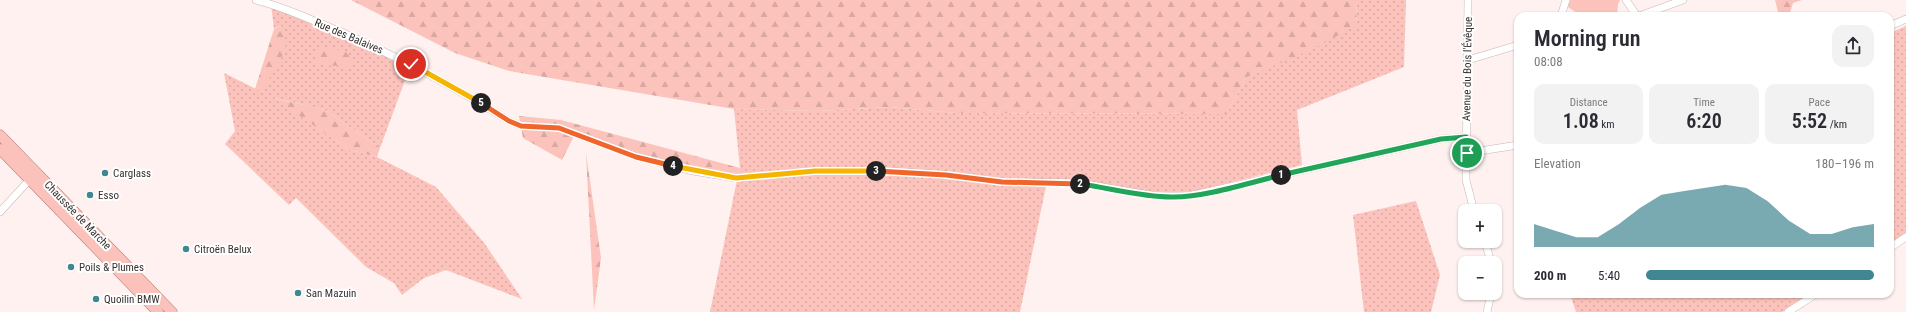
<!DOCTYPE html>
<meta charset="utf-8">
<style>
body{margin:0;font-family:"Roboto Condensed",sans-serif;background:#f2f2f3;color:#2b2b33;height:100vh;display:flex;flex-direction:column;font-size:15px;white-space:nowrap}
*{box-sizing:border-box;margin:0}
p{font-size:13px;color:#7c7c81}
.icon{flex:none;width:22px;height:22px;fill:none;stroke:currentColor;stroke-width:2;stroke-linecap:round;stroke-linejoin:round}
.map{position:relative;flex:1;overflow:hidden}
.panel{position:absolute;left:1514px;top:12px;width:380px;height:286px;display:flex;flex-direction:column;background:#fff;border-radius:12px;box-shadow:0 1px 3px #0004}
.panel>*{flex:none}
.controls{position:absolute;left:1458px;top:204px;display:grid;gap:8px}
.controls a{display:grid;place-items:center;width:44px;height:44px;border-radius:8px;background:#fff;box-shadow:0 1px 3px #0004;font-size:20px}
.pin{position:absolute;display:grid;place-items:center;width:34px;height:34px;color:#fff;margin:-17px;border:2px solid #fff;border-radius:50%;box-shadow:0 1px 4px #0007}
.km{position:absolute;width:20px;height:20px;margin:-10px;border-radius:50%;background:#222;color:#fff;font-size:11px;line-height:20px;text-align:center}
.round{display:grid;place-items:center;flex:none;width:42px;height:42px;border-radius:12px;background:#f2f2f3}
.head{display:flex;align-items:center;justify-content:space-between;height:68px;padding:0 20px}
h1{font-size:22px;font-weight:600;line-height:30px}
.stats{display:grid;grid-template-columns:repeat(3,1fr);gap:6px;height:68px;padding:4px 20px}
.stats div{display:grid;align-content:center;border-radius:10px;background:#f2f2f3;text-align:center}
.stats b{font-size:20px;font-weight:600}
.stats small{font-size:11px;font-weight:400}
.stats p{font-size:11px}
.chart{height:112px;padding:8px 20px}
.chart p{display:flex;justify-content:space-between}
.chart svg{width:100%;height:72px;margin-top:4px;fill:#418791;opacity:.7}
ul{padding:0 20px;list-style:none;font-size:13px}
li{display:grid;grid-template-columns:64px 48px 1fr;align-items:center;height:30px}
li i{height:10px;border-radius:5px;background:#418791}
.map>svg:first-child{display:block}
.grass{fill:url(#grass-dots)}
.forest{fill:url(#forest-firs)}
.green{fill:#fbc3bb}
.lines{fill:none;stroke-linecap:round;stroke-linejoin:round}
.minor-casing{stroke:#c7b8b6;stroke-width:8}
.primary-casing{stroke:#b4756d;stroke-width:11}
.minor{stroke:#fff;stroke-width:7}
.primary{stroke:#fbc2bb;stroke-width:10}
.split-1-casing{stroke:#fff;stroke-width:8}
.split-2-casing{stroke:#fff;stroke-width:8}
.split-3-casing{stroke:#fff;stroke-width:8}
.split-4-casing{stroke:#fff;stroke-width:8}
.split-5-casing{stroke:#fff;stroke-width:8}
.split-6-casing{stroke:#fff;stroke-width:8}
.split-1{stroke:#22a559;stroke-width:5}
.split-2{stroke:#22a559;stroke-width:5}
.split-3{stroke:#f0652b;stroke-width:5}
.split-4{stroke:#f5b400;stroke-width:5}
.split-5{stroke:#f0652b;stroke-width:5}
.split-6{stroke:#f5b400;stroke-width:5}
.poi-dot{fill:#418791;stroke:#fff;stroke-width:1.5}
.labels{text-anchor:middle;stroke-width:4;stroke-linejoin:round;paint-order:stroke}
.street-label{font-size:11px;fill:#373130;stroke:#fff}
.poi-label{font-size:11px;fill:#373130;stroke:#fff;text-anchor:start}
</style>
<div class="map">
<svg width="1906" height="312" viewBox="0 0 1906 312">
<defs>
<pattern id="grass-dots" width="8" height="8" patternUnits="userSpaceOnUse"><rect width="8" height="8" fill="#fbc3bb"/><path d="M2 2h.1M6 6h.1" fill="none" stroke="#d8a8a1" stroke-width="1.8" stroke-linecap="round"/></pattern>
<pattern id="forest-firs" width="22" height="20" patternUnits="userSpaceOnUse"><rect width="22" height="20" fill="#fbc3bb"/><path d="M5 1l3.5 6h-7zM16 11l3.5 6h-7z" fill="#d8a8a1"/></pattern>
</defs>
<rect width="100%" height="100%" fill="#fef1ef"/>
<!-- grass -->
<path class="grass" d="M 1356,0 L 1406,0 L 1404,67 L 1297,110 L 1302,165 L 1188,193 L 1172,195 L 1079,181 L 1003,180 L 897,170 L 736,178 L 740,168 L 734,109 L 819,111 L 889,107 L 956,113 L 1226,114 L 1247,77 L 1357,25 Z
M 271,4 L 411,64 L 380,148 L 325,110 L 274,98 L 350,150 L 377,157 L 436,187 L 485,244 L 522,299 L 446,270 L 424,278 L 402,295 L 394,283 L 366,267 L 296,198 L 289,205 L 225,144 L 235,131 L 224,73 L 262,92 L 281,26 L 274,29 Z
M 1906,26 L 1906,234 L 1890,245 L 1890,33 Z
M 815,173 C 839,173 864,172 888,173 C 941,176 993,184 1046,186 L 1020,312 L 710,312 L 737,180 Z
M 1416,201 L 1440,275 L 1431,312 L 1364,312 L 1353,215 Z
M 1570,294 L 1810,294 L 1782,312 L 1576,312 Z"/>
<!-- forest -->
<path class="forest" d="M 351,0 L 1356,0 L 1357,25 L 1311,50 L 1247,77 L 1226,114 L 956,113 L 889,107 L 819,111 L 734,109 L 509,71 L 455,53 Z
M 1775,0 L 1802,0 L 1793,3 L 1789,16 L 1779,16 Z
M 282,26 L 286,49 L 262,92 L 255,89 L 274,29 Z
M 322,48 L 343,50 L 355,60 L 349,67 L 316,64 L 315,57 Z
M 273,98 L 325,110 L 380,148 L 377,157 L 350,150 Z
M 519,116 L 561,120 L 740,168 L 736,178 L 693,171 L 575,134 L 562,160 L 523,138 Z
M 586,153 L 601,258 L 594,310 Z"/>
<!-- green -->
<path class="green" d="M 1570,0 L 1620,0 L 1618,4 L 1617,15 L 1593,16 L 1591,13 L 1577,13 L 1568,7 Z"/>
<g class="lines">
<defs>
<path id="minor" d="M 256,0 C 285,7 311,20 339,31 C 398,57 454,86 509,121 L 521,126 L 559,128 L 637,157 L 693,171 L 736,178 L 815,171 L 888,171 L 947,175 L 1002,182 L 1078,183 L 1155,196 L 1189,196 L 1441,139 L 1466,137
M 1468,0 L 1466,180 L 1474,211
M 1626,0 L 1637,16
M 1561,16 L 1566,0
M 1639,16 L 1683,0
M 1890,26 L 1906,19
M 1468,60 L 1518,45
M 1467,153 L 1518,145
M 0,212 L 32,177
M 1485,241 L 1491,263
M 1890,248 L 1906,237
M 1487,312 L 1491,293
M 1788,312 L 1816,294"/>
<path id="primary" d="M 0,135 L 172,312
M 0,149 L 158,312"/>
</defs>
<!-- minor casing -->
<use href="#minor" class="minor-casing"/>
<!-- primary casing -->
<use href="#primary" class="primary-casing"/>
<!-- minor -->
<use href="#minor" class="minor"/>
<!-- primary -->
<use href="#primary" class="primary"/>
</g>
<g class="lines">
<defs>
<path id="split-1" d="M 1281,175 L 1441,139 L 1466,137 L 1467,153"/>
<path id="split-2" d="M 1080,184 C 1110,188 1141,197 1171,197 C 1202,198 1249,183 1281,175"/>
<path id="split-3" d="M 876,171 L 946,175 L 1002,182 L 1080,184"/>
<path id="split-4" d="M 673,166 L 736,178 L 815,171 L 876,171"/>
<path id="split-5" d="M 481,103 L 509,121 L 521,126 L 559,128 L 636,157 L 673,166"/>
<path id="split-6" d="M 411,64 L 481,103"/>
</defs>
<!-- split-1 casing -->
<use href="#split-1" class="split-1-casing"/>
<!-- split-2 casing -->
<use href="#split-2" class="split-2-casing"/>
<!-- split-3 casing -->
<use href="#split-3" class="split-3-casing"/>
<!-- split-4 casing -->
<use href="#split-4" class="split-4-casing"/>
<!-- split-5 casing -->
<use href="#split-5" class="split-5-casing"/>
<!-- split-6 casing -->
<use href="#split-6" class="split-6-casing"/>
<!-- split-1 -->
<use href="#split-1" class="split-1"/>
<!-- split-2 -->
<use href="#split-2" class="split-2"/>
<!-- split-3 -->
<use href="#split-3" class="split-3"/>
<!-- split-4 -->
<use href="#split-4" class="split-4"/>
<!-- split-5 -->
<use href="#split-5" class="split-5"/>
<!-- split-6 -->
<use href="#split-6" class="split-6"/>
</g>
<!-- markers -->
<g class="poi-dot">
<circle cx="105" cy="173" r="4"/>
<circle cx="90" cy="195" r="4"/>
<circle cx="186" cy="249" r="4"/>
<circle cx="71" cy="267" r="4"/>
<circle cx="298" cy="293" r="4"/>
<circle cx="96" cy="299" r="4"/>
</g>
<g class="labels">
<!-- street labels -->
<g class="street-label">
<text transform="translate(349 36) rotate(23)" y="4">Rue des Balaives</text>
<text transform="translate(1467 69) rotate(-89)" y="4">Avenue du Bois l'Évêque</text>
<text transform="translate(78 215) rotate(46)" y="4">Chaussée de Marche</text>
</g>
<!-- poi labels -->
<g class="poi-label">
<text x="113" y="177">Carglass</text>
<text x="98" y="199">Esso</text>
<text x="194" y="253">Citroën Belux</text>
<text x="79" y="271">Poils &amp; Plumes</text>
<text x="306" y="297">San Mazuin</text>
<text x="104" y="303">Quoilin BMW</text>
</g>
</g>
</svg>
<div class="controls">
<a>+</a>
<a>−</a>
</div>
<div class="pin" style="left:1467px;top:153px;background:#1e9e55"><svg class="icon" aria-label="arrive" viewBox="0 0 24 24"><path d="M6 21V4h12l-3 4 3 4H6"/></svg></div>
<div class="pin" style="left:411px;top:64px;background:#d93025"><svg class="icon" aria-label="check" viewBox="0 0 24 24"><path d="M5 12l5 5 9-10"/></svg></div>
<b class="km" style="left:1281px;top:175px">1</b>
<b class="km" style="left:1080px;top:184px">2</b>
<b class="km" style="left:876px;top:171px">3</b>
<b class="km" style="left:673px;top:166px">4</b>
<b class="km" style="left:481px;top:103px">5</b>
<section class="panel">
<div class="head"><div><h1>Morning run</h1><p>08:08</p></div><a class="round"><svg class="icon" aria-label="share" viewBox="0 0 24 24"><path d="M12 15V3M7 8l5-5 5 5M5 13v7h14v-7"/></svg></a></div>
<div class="stats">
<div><p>Distance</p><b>1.08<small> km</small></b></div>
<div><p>Time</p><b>6:20</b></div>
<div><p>Pace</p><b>5:52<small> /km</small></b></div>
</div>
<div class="chart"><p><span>Elevation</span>180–196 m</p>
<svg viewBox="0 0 160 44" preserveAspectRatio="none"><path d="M0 44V30L10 34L20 38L30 38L40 30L50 20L60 12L70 10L80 8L90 6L100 8L110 16L120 28L130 36L140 36L150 32L160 30V44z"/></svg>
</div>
<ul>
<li><b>200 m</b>5:40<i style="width:100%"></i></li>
</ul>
</section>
</div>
